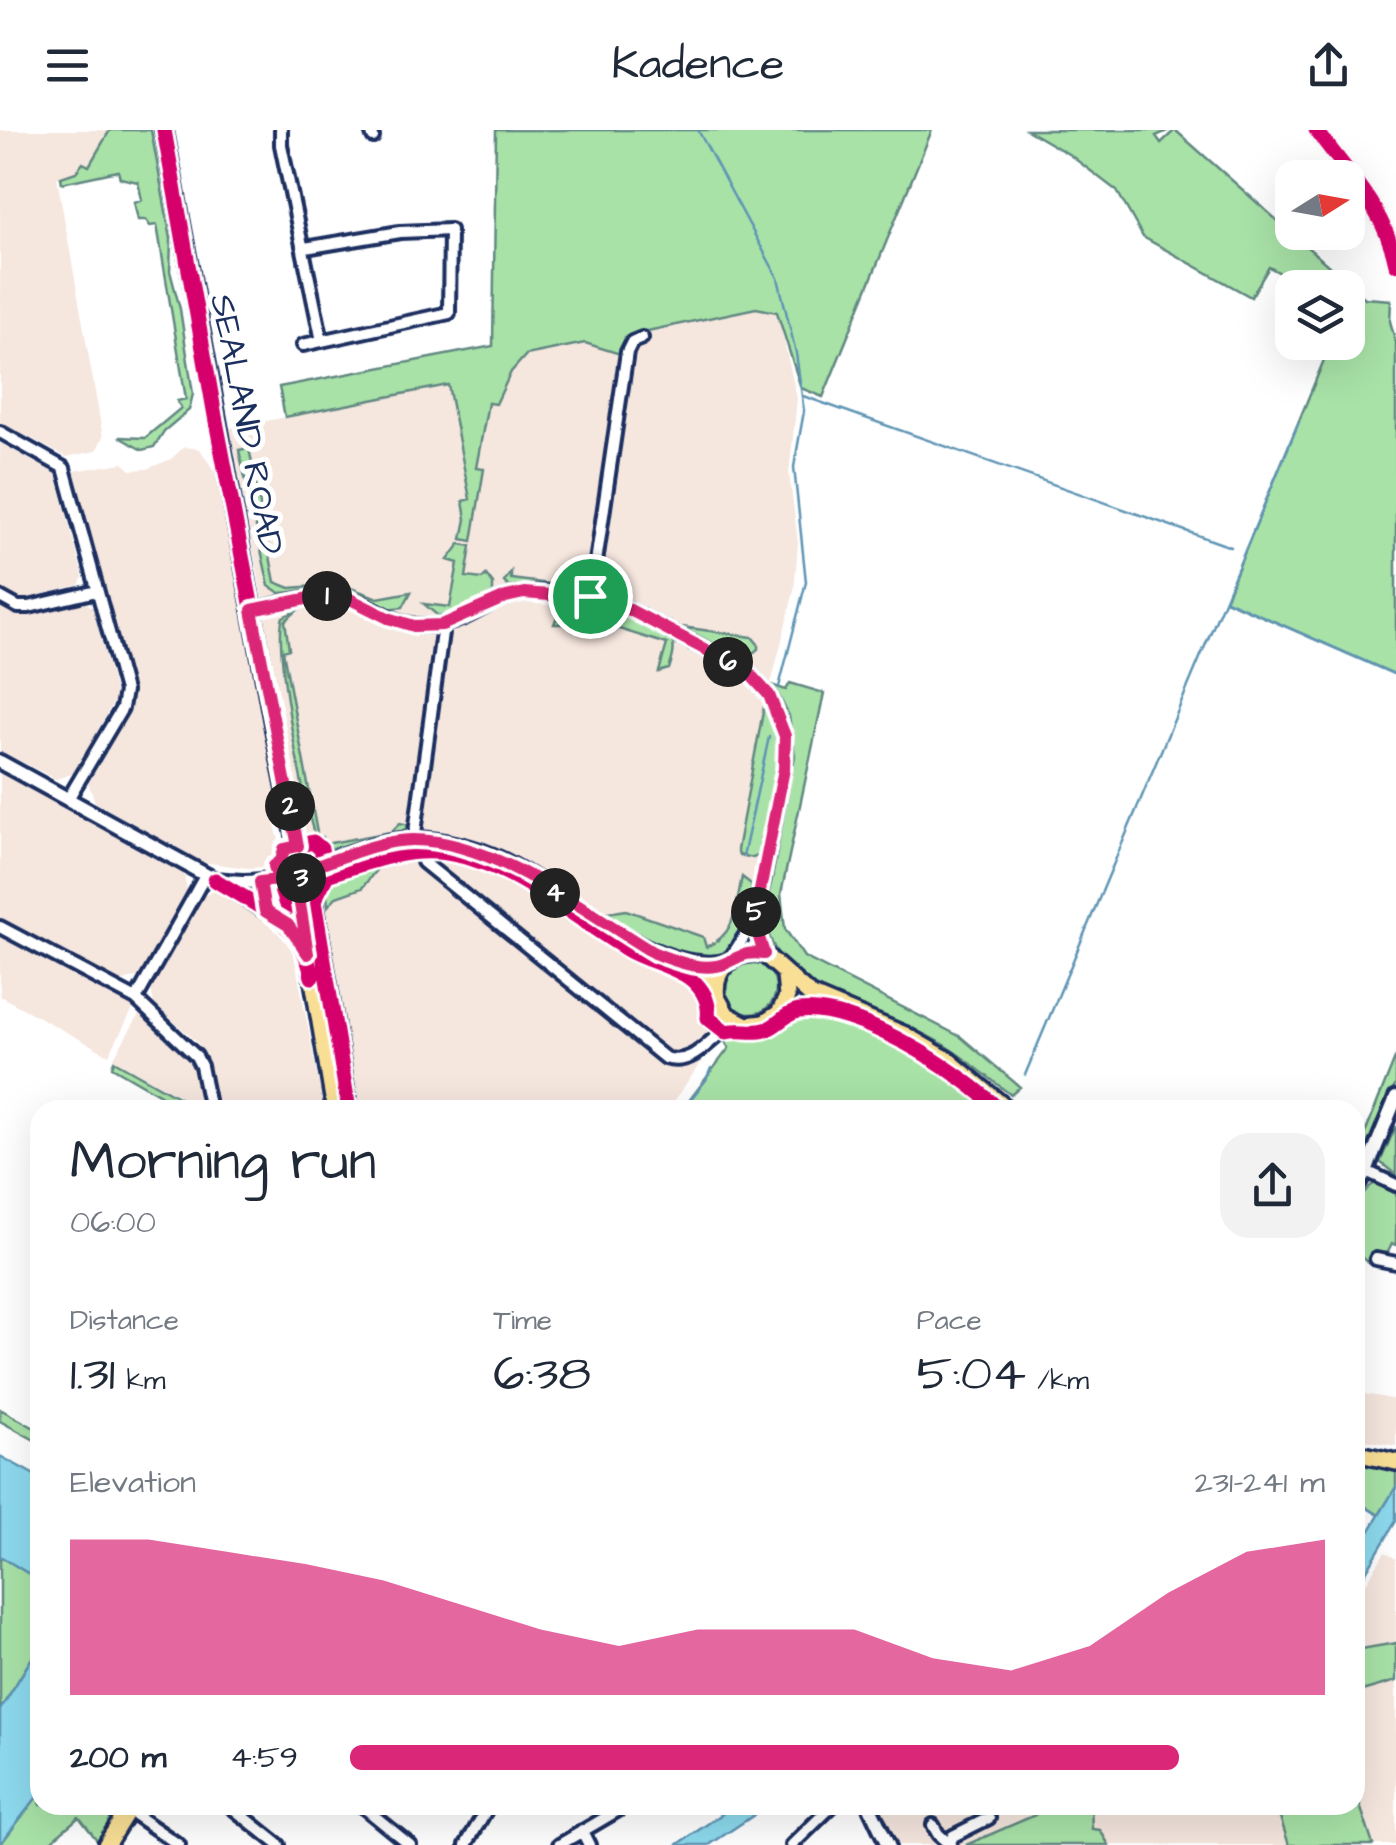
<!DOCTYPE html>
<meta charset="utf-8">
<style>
body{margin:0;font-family:"Architects Daughter",sans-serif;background:#f2f2f3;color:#1f2937;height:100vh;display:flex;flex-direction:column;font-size:38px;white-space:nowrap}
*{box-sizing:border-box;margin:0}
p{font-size:32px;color:#747a83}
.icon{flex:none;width:55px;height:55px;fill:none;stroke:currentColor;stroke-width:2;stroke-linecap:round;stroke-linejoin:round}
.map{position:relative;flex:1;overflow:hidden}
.sheet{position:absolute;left:30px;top:970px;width:1335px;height:715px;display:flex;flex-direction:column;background:#fff;border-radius:30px;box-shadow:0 10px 40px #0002}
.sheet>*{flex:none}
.needle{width:65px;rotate:79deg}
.controls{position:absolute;left:1275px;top:30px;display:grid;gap:20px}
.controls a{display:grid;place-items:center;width:90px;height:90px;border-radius:20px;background:#fff;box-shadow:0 10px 40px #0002;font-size:50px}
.pin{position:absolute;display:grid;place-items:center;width:85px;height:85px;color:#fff;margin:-42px;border:5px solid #fff;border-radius:50%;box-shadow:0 2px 10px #0007}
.km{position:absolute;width:50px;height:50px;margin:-25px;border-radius:50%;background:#222;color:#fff;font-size:28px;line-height:50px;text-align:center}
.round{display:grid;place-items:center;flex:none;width:105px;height:105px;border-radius:30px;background:#f2f2f3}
.headline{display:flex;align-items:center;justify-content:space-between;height:170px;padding:0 40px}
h1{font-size:55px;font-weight:600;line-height:75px}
.metrics{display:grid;grid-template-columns:repeat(3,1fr);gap:15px;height:170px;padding:10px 40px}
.metrics div{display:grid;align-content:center}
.metrics b{font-size:50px;font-weight:600}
.metrics small{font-size:28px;font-weight:400}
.metrics p{font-size:28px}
.chart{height:280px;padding:20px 40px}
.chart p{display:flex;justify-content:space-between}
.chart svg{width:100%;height:180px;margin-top:10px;fill:#db2777;opacity:.7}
ul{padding:0 40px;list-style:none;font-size:32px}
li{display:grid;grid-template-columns:160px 120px 1fr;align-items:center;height:75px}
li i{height:25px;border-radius:12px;background:#db2777}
header{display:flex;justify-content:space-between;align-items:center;height:130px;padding:0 40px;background:#fff;font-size:45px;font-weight:600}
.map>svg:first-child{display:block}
.built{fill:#f5e6de}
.green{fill:#a8e2a7;stroke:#628882;stroke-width:2.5}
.water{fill:#8dd9ed;stroke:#5f95b4;stroke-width:2.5}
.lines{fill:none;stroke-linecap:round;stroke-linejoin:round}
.stream{stroke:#5f95b4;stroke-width:2.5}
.minor-casing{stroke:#1b2f5e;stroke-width:18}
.tertiary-casing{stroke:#1b2f5e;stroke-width:20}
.primary-casing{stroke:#1b2f5e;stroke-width:22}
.minor{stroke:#fff;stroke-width:10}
.tertiary{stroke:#fff;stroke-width:12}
.primary{stroke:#f9df96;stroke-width:15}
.cycleway-casing{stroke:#fff;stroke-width:21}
.cycleway{stroke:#d6006c;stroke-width:15}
.route-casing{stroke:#fff;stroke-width:20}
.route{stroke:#db2777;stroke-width:12}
.labels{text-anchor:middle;stroke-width:10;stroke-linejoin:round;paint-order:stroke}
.street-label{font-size:35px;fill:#1b2f5e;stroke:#fff}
</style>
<header><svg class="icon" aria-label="menu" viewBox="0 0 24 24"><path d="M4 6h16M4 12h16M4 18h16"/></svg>Kadence<svg class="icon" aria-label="share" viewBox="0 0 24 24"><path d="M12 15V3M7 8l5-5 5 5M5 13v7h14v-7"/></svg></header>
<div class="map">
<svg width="1396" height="1715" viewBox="0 0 1396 1715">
<rect width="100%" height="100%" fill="#fff"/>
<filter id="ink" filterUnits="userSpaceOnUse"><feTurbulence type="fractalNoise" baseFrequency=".01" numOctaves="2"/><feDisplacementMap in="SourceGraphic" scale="20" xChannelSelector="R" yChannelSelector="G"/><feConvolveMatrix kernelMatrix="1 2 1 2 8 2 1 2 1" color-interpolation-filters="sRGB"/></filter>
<g filter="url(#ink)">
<!-- built -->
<path class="built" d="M 0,0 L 151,0 L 156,28 L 57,48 L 103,307 L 96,321 L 66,327 L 0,292 Z
M 756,178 L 777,181 L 797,269 L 789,343 L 798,413 L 794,461 L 772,550 L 764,567 L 778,606 L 778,639 L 746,792 L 710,843 L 705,858 L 713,881 L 733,903 L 704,928 L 668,980 L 361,980 L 267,510 L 259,449 L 230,298 L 449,255 L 526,224 L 585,213 L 618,223 L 624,222 L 630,206 L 638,203 Z
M 0,313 L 56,344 L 83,447 L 79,455 L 22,470 L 0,457 Z
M 184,317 L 200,319 L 216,344 L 276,651 L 274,692 L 282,721 L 273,736 L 248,738 L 202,732 L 95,672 L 87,649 L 128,583 L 129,547 L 74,341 L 123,333 L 131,340 L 147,339 L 171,329 Z
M 81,471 L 93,477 L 116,567 L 75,643 L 56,649 L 0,621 L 0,474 L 28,485 Z
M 0,643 L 184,744 L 187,760 L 140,846 L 120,852 L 0,788 Z
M 214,761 L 274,794 L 291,810 L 324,980 L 219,980 L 206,928 L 197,912 L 154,874 L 151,858 L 200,768 Z
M 0,801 L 134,877 L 109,925 L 0,866 Z
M 140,883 L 146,884 L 192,929 L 201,950 L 205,980 L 113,929 Z
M 1355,1262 L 1396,1270 L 1396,1316 L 1355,1308 Z
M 1385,1422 L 1396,1429 L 1396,1715 L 895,1715 L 875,1675 L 1355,1675 L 1355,1471 Z"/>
<!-- green -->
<path class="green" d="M 110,0 L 151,0 L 171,109 L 170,141 L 180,179 L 193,264 L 189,280 L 164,301 L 154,317 L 142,320 L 119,307 L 145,308 L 181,278 L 177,271 L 186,269 L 157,95 L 150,96 L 146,90 L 138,90 L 134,72 L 142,70 L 138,52 L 120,48 L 118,41 L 62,53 L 61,47 L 76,42 L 83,33 L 89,36 Z
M 496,0 L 932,0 L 823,267 L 801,258 L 777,182 L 756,178 L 638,203 L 630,207 L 624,222 L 617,223 L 585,213 L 526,225 L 511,242 L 496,274 L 488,273 L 476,338 L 484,339 L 472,411 L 462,409 L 466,389 L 463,371 L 470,369 L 448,255 L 285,287 L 279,257 L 493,216 Z
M 1027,0 L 1169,0 L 1156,6 L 1161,13 L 1175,0 L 1365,168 L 1391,170 L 1390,191 L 1396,213 L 1396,545 L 1225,470 L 1331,213 L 1348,212 L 1348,158 L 1306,157 L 1269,137 L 1251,167 L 1143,107 L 1117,61 L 1070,25 Z
M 249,318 L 275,452 L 290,458 L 330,455 L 329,459 L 280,463 L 269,456 L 239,320 Z
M 460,414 L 471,416 L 466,447 L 482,449 L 486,445 L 493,454 L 493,463 L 460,482 L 438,486 L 424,474 L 450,477 L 458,433 L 448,430 Z
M 578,438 L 590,440 L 586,451 L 577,457 L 510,458 L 504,452 L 511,442 L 511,449 L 558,455 L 560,448 L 574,446 Z
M 348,457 L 378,468 L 411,462 L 403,477 L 387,479 L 347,461 Z
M 579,469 C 601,473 655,488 670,507 C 677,517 672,530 669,539 L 659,542 L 667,514 L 568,483 L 564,494 L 554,494 L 561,477 Z
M 300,478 L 285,491 L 289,519 L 283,521 L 318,708 L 323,707 L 325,714 L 391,702 L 400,693 L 410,695 L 397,705 L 329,719 L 316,710 C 304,676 273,516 283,487 Z
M 682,497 L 752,507 L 758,514 L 758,519 L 748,527 L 737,526 Z
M 790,553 L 824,563 L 781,764 L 785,799 L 804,827 L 961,907 L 1020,957 L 1011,965 C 985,945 958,921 928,906 C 862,875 776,868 763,783 L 795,626 L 789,586 L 774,556 L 786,560 Z
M 765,571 L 778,606 L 778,639 L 760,725 L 753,728 L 739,725 L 737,720 Z
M 384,730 L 362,758 L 336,767 L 328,776 L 326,755 L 329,750 Z
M 742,747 L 751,754 C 752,769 749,787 741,799 C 736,807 731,819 722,823 C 691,837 628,804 607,783 L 626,780 L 703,807 L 706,817 C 737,804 735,778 742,747 Z
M724 858a26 26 0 1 1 52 0a26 26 0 1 1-52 0Z
M 798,884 C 869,884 944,933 992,980 L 682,980 L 729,918 L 724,910 L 733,903 L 763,902 Z
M 1396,926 L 1396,954 L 1355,1046 L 1355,1028 Z
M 114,931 L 201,980 L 186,980 L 112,937 Z
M 1396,996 L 1396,1045 L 1380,1032 Z
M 1380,1050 L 1396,1059 L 1396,1115 L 1392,1114 L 1388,1122 L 1372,1126 L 1369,1133 L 1355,1123 C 1355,1094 1350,1065 1380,1050 Z
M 0,1279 L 40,1301 L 40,1313 L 0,1291 Z
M 1355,1330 L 1396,1340 L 1396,1357 L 1379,1385 L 1355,1370 Z
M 0,1426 L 29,1444 L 40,1456 L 40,1515 L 0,1580 Z
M 1396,1513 L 1396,1551 L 1355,1563 L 1355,1520 Z
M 1355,1660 L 1373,1715 L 1289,1715 L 1276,1675 L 1355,1675 Z
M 40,1663 L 40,1675 L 123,1675 L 111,1697 L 97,1710 L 79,1687 L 46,1715 L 0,1715 Z
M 1031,1675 L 1091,1675 L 1092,1699 L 1100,1700 L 1109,1715 L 966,1715 L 1035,1685 Z"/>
<!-- water -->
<path class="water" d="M 0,1326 L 40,1348 L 40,1456 L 29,1444 L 0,1426 Z
M 1396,1357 L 1396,1391 L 1355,1461 L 1355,1425 Z
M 40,1515 L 40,1663 L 0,1714 L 0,1580 Z
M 735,1675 L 769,1675 L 709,1715 L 677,1715 Z"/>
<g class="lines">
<!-- stream -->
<path class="stream" d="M 698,0 L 778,148 L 796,223 L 804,281 L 794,337 L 806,452 L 779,557
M 803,266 L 1231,417
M 1226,470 L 1396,545
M 743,727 L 769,607
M 1025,945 L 1299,292
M 682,980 L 706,950 L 711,938
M 1355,1370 L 1377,1384"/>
<defs>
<path id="minor" d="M 281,0 L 281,15 L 322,211
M 371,0 L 373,7
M 303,215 L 449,183 L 450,100 L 400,102 L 305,118
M 0,302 L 64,338 L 125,561 L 122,578 L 68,669
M 591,466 L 627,222 L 632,212 L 642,208
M 0,467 L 18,477 L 29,477 L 97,461
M 252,480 C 280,474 316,461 344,467 C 382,475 392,500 439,495 C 462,493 482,477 503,468 C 530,457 583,464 611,470 L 748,542 L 769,565 L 782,597 L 785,607 L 784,639 L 764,748 L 754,791 L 730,829
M 414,710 L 443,495
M 423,732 L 665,928 C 697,938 711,903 738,892
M 205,746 L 136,869 L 196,926 L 201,936 L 210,980
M 754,792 L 764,824
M 0,797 L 136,869
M 1366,1041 L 1396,1055
M 1376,1129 L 1396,1133
M 229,1675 L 279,1715
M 361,1675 L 410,1715
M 128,1680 L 179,1715
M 933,1695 L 938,1704 L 949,1714
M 582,1701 L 589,1715
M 466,1715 L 489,1675
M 559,1715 L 627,1675
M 792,1715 L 833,1675
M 949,1715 L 953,1706 L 989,1688"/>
<path id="tertiary" d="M 1316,0 C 1348,43 1385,80 1396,134
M 0,632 L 215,750 C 247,754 272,752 302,741
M 222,754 L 288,795 L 306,821
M 1355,1058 L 1366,1041 L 1396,968
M 869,1675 L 888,1715"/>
<path id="primary" d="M 164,0 L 273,594 L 302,741 L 314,771 L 349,980
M 302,741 C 337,730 376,711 412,710 C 441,710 476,718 502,731 C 565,762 654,848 726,833
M 302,745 L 300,774 L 335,980
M 683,835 L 710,855 L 727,885 L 746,895 L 764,893 L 779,883 L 787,867 L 785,845
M 717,869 C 712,838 734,819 764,824 L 810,865 L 905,905 L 948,930 L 1008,980
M 1355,1323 L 1396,1332
M 106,1715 L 131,1675"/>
</defs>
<!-- minor casing -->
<use href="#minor" class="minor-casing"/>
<!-- tertiary casing -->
<use href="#tertiary" class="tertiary-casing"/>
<!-- primary casing -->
<use href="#primary" class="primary-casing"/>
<!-- minor -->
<use href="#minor" class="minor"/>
<!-- tertiary -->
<use href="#tertiary" class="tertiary"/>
<!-- primary -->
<use href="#primary" class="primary"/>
<defs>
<path id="cycleway" d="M 164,0 L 215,286 L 298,717
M 1316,0 C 1348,43 1385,80 1396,134
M 327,745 C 366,733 405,717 447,723 C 514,733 571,786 628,820 C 647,831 674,836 691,849 C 704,860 710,872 708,888 L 726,902 C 739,898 752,904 765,900 C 778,896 785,883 799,881 C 855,874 961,941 999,980
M 215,750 C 259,778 302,791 312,847
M 288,795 L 291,790 L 273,736 L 281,731 L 284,719 L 313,712 L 321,719 L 327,745 L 314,771 L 349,980"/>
</defs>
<!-- cycleway casing -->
<use href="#cycleway" class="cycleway-casing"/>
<!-- cycleway -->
<use href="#cycleway" class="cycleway"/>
</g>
</g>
<g class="lines" filter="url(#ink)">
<defs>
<path id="route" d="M 524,463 L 611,470 L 748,542 L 769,565 L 785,606 L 784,639 L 754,791 L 764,824 C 747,821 741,826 726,833 C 704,843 676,831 654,823 C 586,782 495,710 413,710 C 377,710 337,730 302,741 L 300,774 L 308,824 L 288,795 L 265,781 L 260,752 L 278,750 L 274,736 L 281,731 L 284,719 L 298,716 L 252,480 L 320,466 L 344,466 L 388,488 L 414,496 L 442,495 L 506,467 Z"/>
</defs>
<!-- route casing -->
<use href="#route" class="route-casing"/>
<!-- route -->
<use href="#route" class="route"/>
</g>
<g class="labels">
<!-- street labels -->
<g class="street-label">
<text transform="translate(248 294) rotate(79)" y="12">SEALAND ROAD</text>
</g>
</g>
</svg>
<div class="controls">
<a><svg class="needle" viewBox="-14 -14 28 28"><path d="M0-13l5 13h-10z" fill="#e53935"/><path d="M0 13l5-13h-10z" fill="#747a83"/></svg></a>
<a><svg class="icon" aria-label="layers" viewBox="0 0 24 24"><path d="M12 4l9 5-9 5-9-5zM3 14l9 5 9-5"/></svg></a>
</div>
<div class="pin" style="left:590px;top:466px;background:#1e9e55"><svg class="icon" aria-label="arrive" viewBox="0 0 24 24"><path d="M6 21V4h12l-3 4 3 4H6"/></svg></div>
<b class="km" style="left:327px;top:466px">1</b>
<b class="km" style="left:290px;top:676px">2</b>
<b class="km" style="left:301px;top:748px">3</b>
<b class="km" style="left:555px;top:763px">4</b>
<b class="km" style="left:756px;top:782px">5</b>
<b class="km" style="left:728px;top:532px">6</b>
<section class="sheet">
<div class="headline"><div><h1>Morning run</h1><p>06:00</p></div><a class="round"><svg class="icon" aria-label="share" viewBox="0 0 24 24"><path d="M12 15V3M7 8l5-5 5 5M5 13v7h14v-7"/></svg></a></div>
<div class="metrics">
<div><p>Distance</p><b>1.31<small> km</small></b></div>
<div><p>Time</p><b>6:38</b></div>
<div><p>Pace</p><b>5:04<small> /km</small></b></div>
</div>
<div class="chart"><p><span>Elevation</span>231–241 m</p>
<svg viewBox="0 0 160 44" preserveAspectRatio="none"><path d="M0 44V6L10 6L20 9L30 12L40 16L50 22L60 28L70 32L80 28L90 28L100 28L110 35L120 38L130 32L140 19L150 9L160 6V44z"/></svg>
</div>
<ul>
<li><b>200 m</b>4:59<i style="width:85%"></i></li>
</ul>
</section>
</div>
